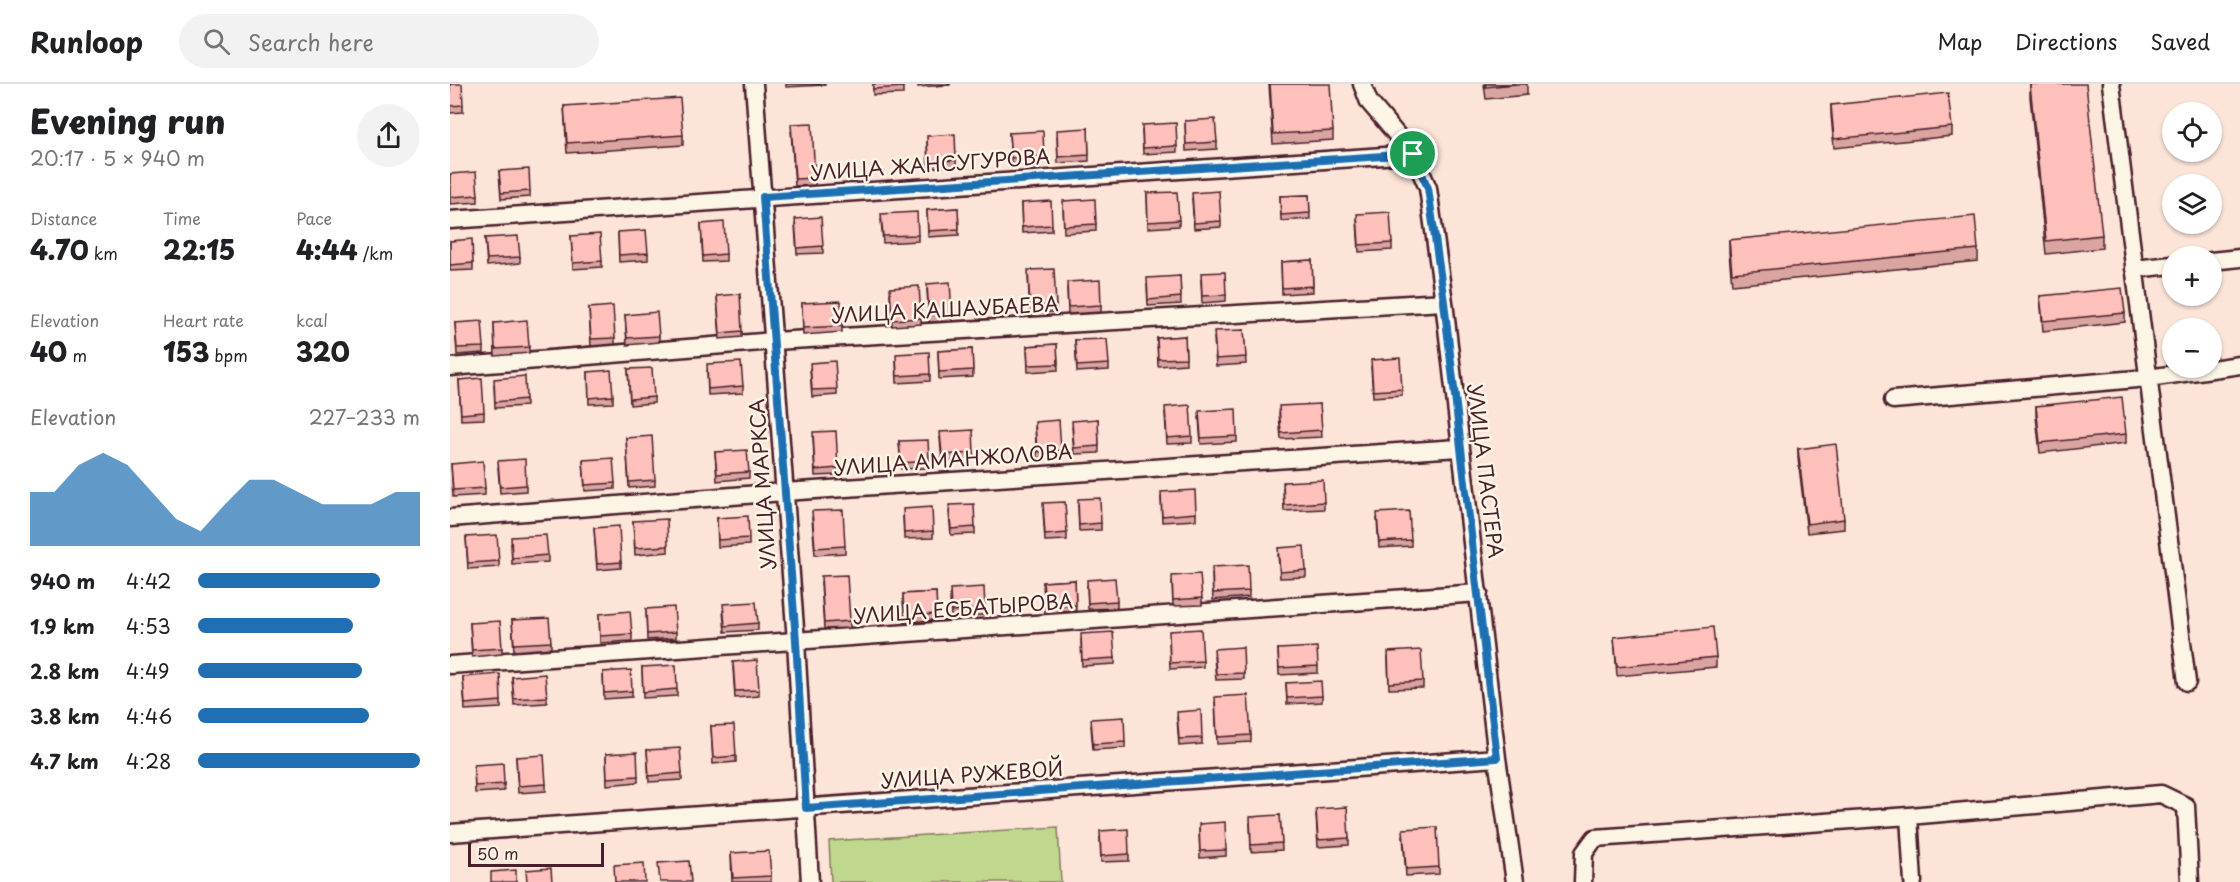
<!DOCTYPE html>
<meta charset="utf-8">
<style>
body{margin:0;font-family:"Playpen Sans",sans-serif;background:#f2f2f2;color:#202124;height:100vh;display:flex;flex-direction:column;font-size:22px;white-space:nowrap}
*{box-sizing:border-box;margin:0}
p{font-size:20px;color:#757577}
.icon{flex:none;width:33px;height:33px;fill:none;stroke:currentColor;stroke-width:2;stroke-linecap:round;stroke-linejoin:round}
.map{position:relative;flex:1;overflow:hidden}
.details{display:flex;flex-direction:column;background:#fff;width:450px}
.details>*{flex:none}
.tools{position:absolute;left:1712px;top:18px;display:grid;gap:12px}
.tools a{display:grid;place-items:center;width:60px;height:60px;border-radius:50%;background:#fff;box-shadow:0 2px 4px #0004;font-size:30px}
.scale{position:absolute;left:18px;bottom:15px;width:136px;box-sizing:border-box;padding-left:6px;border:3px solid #4a1f2b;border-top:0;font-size:16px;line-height:21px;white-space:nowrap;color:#4a1f2b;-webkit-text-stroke:4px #fcf5e5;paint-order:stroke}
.pin{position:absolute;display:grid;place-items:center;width:51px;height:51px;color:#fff;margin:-26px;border:3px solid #fff;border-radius:50%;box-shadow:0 2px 6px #0007}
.round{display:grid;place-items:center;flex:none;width:63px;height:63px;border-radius:32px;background:#f2f2f2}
.overview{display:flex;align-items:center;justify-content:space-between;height:102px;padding:0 30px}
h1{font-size:33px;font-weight:800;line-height:45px}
.stats{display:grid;grid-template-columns:repeat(3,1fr);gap:9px;height:102px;padding:6px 30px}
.stats div{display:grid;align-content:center}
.stats b{font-size:26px;font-weight:800}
.stats small{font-size:16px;font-weight:400}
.stats p{font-size:16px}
.chart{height:168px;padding:12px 30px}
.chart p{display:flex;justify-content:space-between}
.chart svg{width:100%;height:108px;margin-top:6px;fill:#1f6fb2;opacity:.7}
ul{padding:0 30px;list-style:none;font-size:20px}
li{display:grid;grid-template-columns:96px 72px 1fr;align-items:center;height:45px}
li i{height:15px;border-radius:8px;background:#1f6fb2}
header{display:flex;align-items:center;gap:36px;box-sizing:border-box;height:84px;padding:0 30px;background:#fff;border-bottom:2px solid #e0e0e0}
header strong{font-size:28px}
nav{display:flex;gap:33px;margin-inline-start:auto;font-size:21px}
.search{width:420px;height:54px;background:#f2f2f2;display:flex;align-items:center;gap:15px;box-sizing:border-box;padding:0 21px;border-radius:33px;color:#757577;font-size:22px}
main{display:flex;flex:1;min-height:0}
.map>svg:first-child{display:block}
.green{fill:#c0d88e;stroke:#857c5c;stroke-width:1.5}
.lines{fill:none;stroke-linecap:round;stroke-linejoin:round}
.street-casing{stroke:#4a1f2b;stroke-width:21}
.street{stroke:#fcf5e5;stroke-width:16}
.wall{fill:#daa5a1;stroke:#4a1f2b;stroke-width:1.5}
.building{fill:#fdc0bb;stroke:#4a1f2b;stroke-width:1.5}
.route-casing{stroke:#fff;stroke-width:12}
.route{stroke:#1f6fb2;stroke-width:8}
.labels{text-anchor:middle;stroke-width:5;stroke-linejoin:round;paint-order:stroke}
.street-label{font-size:20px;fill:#4a1f2b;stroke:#fcf5e5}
</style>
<header>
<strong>Runloop</strong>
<div class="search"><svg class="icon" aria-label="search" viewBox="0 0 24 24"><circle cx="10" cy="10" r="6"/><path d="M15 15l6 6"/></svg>Search here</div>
<nav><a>Map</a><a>Directions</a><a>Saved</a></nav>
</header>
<main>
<section class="details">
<div class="overview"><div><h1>Evening run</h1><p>20:17 · 5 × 940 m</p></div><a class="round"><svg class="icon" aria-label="share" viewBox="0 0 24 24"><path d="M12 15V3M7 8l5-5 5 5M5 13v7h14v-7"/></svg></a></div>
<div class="stats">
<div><p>Distance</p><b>4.70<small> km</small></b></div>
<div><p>Time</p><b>22:15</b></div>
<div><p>Pace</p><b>4:44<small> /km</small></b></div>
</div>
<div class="stats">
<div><p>Elevation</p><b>40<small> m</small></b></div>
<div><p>Heart rate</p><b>153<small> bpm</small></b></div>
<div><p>kcal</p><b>320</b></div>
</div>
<div class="chart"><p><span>Elevation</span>227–233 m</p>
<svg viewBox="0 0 160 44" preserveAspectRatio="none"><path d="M0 44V22L10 22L20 11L30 6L40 11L50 22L60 33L70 38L80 27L90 17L100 17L110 22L120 27L130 27L140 27L150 22L160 22V44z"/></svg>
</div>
<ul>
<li><b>940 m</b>4:42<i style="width:82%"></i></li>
<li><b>1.9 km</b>4:53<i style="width:70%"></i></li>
<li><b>2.8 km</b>4:49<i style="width:74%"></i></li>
<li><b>3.8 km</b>4:46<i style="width:77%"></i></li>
<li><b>4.7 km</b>4:28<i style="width:100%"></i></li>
</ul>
</section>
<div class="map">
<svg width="1790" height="798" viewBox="0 0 1790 798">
<rect width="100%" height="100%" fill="#fce5d8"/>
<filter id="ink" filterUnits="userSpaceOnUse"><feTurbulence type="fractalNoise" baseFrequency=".0167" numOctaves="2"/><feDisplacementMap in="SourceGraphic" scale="12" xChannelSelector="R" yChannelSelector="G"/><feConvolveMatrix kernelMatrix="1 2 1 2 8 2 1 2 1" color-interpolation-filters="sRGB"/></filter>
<g filter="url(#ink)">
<!-- green -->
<path class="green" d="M 608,743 L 611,798 L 381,798 L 379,757 Z"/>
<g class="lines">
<defs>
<path id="street" d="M 304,0 L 346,557 L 360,798
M 912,0 L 919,18 L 963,70 L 978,104 L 994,218 L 1047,674 L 1065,798
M 1661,0 L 1737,598
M 0,136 L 963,70
M 1761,177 L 1790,174
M 1684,185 L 1722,181
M 0,283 L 324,257 L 994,218
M 1443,316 L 1698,294 L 1790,281
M 0,434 L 334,408 L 1009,364
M 0,581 L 1029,509
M 1459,732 L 1463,798
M 0,749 L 1047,674
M 1133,798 L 1134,769 L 1145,754 L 1459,732 L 1711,710 L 1736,722 L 1740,798"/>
</defs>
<!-- street casing -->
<use href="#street" class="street-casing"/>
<!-- street -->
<use href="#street" class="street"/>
</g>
<!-- wall -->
<path class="wall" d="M 0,0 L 13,21 L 13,28 L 0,29 Z
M 336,0 L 375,0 L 375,1 L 336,3 Z
M 423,0 L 453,0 L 453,10 L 423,11 Z
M 468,0 L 500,0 L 500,1 L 468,3 Z
M 819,0 L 883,47 L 883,56 L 823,60 Z
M 1034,0 L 1077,0 L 1077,11 L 1036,15 Z
M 1580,0 L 1652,151 L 1652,164 L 1596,170 L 1580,13 Z
M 1381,21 L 1502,43 L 1502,52 L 1384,64 L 1381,30 Z
M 114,22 L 233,51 L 233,61 L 117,69 Z
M 735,37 L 767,58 L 767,65 L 736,67 Z
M 638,44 L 639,77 L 608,79 L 607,52 Z
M 341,47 L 365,94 L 365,101 L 345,102 Z
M 692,47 L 727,62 L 727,68 L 693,70 Z
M 559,49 L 594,72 L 594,78 L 561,80 Z
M 477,58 L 506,76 L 506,82 L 478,84 Z
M 49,87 L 80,107 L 80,113 L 51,115 Z
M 0,90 L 28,111 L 28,118 L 0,120 Z
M 697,109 L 729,136 L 729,142 L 698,144 Z
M 859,111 L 860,135 L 831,137 L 830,112 Z
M 742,115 L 771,137 L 771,143 L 744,145 Z
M 571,119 L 602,141 L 602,147 L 572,149 Z
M 508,124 L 509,151 L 478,153 L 477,126 Z
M 613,124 L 646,140 L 646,147 L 614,149 Z
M 431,136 L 468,151 L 468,157 L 433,159 Z
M 907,136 L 942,159 L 942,166 L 909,168 Z
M 251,140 L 276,170 L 276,177 L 253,178 Z
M 345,141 L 373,162 L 373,169 L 347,170 Z
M 168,148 L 198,169 L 198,176 L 169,178 Z
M 121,152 L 152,177 L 152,183 L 123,185 Z
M 35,154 L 70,173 L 70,179 L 37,182 Z
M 1279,156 L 1528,165 L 1528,177 L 1282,201 L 1279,169 Z
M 0,157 L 23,179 L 23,186 L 0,187 Z
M 862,176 L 863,208 L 832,210 L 831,178 Z
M 730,192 L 731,220 L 698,222 L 697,201 Z
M 578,193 L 606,221 L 606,228 L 580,229 Z
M 751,196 L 776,211 L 776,217 L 752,219 Z
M 617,204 L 651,221 L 651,228 L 618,230 Z
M 477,206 L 502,230 L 502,237 L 479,238 Z
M 440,210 L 471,234 L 471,240 L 442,242 Z
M 267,212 L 292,247 L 292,253 L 270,255 Z
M 1590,212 L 1675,229 L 1675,238 L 1593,247 Z
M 352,219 L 392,242 L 392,248 L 353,251 Z
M 139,224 L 165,254 L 165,260 L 141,262 Z
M 175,231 L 209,252 L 209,258 L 177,261 Z
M 5,239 L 34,263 L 34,269 L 7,271 Z
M 44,239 L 79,263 L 79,269 L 45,272 Z
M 794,246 L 796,280 L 766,282 L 764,254 Z
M 735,252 L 736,280 L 708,282 L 707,254 Z
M 625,256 L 659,280 L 659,286 L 627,288 Z
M 607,260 L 608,286 L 578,288 L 577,262 Z
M 522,265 L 523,293 L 489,295 L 488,267 Z
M 446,277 L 480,290 L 480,297 L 447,299 Z
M 921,283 L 952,305 L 952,311 L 923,313 Z
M 178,285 L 204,313 L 204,319 L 180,321 Z
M 360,285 L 387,305 L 387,311 L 362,313 Z
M 257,287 L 293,302 L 293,309 L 258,311 Z
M 138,288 L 163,312 L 163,319 L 139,320 Z
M 9,296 L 34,328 L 34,335 L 11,336 Z
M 44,301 L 76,315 L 76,322 L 45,324 Z
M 870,320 L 872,353 L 831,355 L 829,329 Z
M 1586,322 L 1676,350 L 1676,359 L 1590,369 L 1586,332 Z
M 715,329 L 742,352 L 742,359 L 717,360 Z
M 749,334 L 787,352 L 787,358 L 751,360 Z
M 648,335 L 649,369 L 624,370 L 622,343 Z
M 585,344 L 611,366 L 611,373 L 587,374 Z
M 176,354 L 205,396 L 205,402 L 179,404 Z
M 363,354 L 388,384 L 388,391 L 365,392 Z
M 490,354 L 524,369 L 524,376 L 492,378 Z
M 449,357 L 479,377 L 479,384 L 451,385 Z
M 1348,365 L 1394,435 L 1394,445 L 1357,449 L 1348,374 Z
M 265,368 L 299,388 L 299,394 L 267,397 Z
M 133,376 L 165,399 L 165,405 L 135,407 Z
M 1,380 L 35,404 L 35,411 L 3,413 Z
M 48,384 L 76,401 L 76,407 L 50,409 Z
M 833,404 L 874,418 L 874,425 L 834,427 Z
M 711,414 L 746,429 L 746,436 L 712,438 Z
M 628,422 L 651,439 L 651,446 L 629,447 Z
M 593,426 L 617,449 L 617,456 L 595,457 Z
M 499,428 L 525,443 L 525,450 L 501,451 Z
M 453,432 L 483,447 L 483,454 L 454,455 Z
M 267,434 L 299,454 L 299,461 L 268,463 Z
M 362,434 L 395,462 L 395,469 L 365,471 Z
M 927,435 L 961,456 L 961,462 L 929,464 Z
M 183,437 L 218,462 L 218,468 L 185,471 Z
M 144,444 L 171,478 L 171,484 L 147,486 Z
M 16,453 L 49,477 L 49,483 L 18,485 Z
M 61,460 L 98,471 L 98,478 L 62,480 Z
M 828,471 L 856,486 L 856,493 L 830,494 Z
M 762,490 L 799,507 L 799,513 L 763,516 Z
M 625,496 L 626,527 L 595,529 L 593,498 Z
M 722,498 L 752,514 L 752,521 L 723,522 Z
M 371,499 L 400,537 L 400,544 L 374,545 Z
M 637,502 L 667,517 L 667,524 L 638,525 Z
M 486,508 L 487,536 L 454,538 L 453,510 Z
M 500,511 L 535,525 L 535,531 L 501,533 Z
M 196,525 L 226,548 L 226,554 L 197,556 Z
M 273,527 L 308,539 L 308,546 L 275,548 Z
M 149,530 L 182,550 L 182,557 L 150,559 Z
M 62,536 L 101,558 L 101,564 L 64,567 Z
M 20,539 L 52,564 L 52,570 L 22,573 Z
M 1164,553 L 1266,573 L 1266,583 L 1167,592 Z
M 719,554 L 753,577 L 753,583 L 720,585 Z
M 631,556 L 665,574 L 665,580 L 632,582 Z
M 828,565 L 868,582 L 868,589 L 829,591 Z
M 764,572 L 794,589 L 794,595 L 766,596 Z
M 938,574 L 973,597 L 973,604 L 939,605 Z
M 192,583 L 227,605 L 227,612 L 193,614 Z
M 283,584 L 309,606 L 309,612 L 285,614 Z
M 153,588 L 182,607 L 182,613 L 154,615 Z
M 13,593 L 51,617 L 51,624 L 15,626 Z
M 62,593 L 97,613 L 97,619 L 64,621 Z
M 836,599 L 872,612 L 872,618 L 837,620 Z
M 765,619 L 801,651 L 801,658 L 767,660 Z
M 727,634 L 752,654 L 752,660 L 729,662 Z
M 261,642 L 286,672 L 286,678 L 263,680 Z
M 641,642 L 675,658 L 675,664 L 643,666 Z
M 197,666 L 232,689 L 232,696 L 199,698 Z
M 156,670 L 188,692 L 188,698 L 157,701 Z
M 66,673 L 96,700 L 96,707 L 68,709 Z
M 24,681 L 54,700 L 54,707 L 25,709 Z
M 830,731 L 832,766 L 801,768 L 800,739 Z
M 866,731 L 899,754 L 899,761 L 868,763 Z
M 749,746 L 776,766 L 776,772 L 750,774 Z
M 953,752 L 989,783 L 989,790 L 956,792 Z
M 650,754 L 679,770 L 679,777 L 651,778 Z
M 281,769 L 321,792 L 321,798 L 282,798 Z"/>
<!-- building -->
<path class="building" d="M 0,0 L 12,0 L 13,21 L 0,22 Z
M 423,0 L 453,0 L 453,3 L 423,5 Z
M 820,0 L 880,0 L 883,47 L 823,50 Z
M 1035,0 L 1066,0 L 1036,3 Z
M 1580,0 L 1636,0 L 1652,151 L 1596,157 Z
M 1498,9 L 1502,43 L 1384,55 L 1381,21 Z
M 230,14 L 233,51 L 117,59 L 114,22 Z
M 765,35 L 767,58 L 736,60 L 735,37 Z
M 362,39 L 365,94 L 345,95 L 341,40 Z
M 726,39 L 727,62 L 693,64 L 692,41 Z
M 638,44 L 639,71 L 608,73 L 607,46 Z
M 593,47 L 594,72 L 561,74 L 559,49 Z
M 505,50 L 506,76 L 478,78 L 477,52 Z
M 79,85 L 80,107 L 51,109 L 49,87 Z
M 26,88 L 28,111 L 0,113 L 0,90 Z
M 769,107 L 771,137 L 744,139 L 742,109 Z
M 727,108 L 729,136 L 698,138 L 697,109 Z
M 859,111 L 860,129 L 831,131 L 830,112 Z
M 645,115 L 646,140 L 614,142 L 613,117 Z
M 601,117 L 602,141 L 572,143 L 571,119 Z
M 508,124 L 509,145 L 478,147 L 477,126 Z
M 467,128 L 468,151 L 433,152 L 431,130 Z
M 940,128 L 942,159 L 909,161 L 907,130 Z
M 1525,132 L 1528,165 L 1282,189 L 1279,156 Z
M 371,133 L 373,162 L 347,164 L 345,135 Z
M 274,138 L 276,170 L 253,172 L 251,140 Z
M 196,146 L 198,169 L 169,171 L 168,148 Z
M 150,150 L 152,177 L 123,179 L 121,152 Z
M 68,152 L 70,173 L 37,175 L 35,154 Z
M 22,155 L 23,179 L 0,181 L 0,157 Z
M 862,176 L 863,202 L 832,204 L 831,178 Z
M 604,185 L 606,221 L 580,223 L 578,186 Z
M 775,188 L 776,211 L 752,212 L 751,189 Z
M 730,192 L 731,213 L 698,216 L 697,194 Z
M 650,196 L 651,221 L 618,223 L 617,198 Z
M 500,198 L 502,230 L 479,231 L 477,200 Z
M 469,202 L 471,234 L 442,236 L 440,204 Z
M 1672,204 L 1675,229 L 1593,237 L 1590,212 Z
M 290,210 L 292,247 L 270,249 L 267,212 Z
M 391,217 L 392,242 L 353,244 L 352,219 Z
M 163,222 L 165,254 L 141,255 L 139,224 Z
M 207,228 L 209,252 L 177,254 L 175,231 Z
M 77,236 L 79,263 L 45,265 L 44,239 Z
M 32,237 L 34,263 L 7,264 L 5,239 Z
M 794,246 L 796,273 L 766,275 L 764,247 Z
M 735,252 L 736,274 L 708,275 L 707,254 Z
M 657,255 L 659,280 L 627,282 L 625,256 Z
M 607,260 L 608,280 L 578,281 L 577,262 Z
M 522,265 L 523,286 L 489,288 L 488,267 Z
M 479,268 L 480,290 L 447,292 L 446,270 Z
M 950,274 L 952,305 L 923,307 L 921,276 Z
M 385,277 L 387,305 L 362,306 L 360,279 Z
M 291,278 L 293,302 L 258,305 L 257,280 Z
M 202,284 L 204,313 L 180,315 L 178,285 Z
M 161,286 L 163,312 L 139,314 L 138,288 Z
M 75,292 L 76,315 L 45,318 L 44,295 Z
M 32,294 L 34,328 L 11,330 L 9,296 Z
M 1672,313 L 1676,350 L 1590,359 L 1586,322 Z
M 870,320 L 872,346 L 831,349 L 829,322 Z
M 740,321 L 742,352 L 717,354 L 715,323 Z
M 786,325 L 787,352 L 751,354 L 749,327 Z
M 648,335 L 649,362 L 624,364 L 622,337 Z
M 609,336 L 611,366 L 587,368 L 585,338 Z
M 523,346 L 524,369 L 492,371 L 490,348 Z
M 386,347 L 388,384 L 365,386 L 363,348 Z
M 202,352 L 205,396 L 179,398 L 176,354 Z
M 478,356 L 479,377 L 451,379 L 449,357 Z
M 1386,360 L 1394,435 L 1357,440 L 1348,365 Z
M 297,366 L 299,388 L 267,390 L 265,368 Z
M 163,374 L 165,399 L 135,401 L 133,376 Z
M 75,375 L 76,401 L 50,403 L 48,377 Z
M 33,377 L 35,404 L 3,406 L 1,380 Z
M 873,396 L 874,418 L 834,421 L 833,398 Z
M 745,406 L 746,429 L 712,432 L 711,408 Z
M 650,414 L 651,439 L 629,441 L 628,415 Z
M 615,418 L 617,449 L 595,451 L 593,419 Z
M 524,420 L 525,443 L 501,445 L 499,421 Z
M 482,423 L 483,447 L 454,449 L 453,425 Z
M 393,426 L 395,462 L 365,464 L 362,427 Z
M 959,427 L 961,456 L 929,458 L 927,429 Z
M 298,432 L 299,454 L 268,456 L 267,434 Z
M 217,435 L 218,462 L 185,464 L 183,437 Z
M 169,442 L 171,478 L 147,480 L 144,444 Z
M 47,451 L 49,477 L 18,479 L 16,453 Z
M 96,451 L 98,471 L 62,474 L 61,453 Z
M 854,462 L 856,486 L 830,488 L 828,464 Z
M 798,481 L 799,507 L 763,509 L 762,483 Z
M 750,490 L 752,514 L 723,516 L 722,492 Z
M 397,491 L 400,537 L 374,539 L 371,492 Z
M 665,494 L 667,517 L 638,519 L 637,496 Z
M 625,496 L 626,521 L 595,523 L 593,498 Z
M 534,503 L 535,525 L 501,527 L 500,505 Z
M 486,508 L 487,530 L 454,532 L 453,510 Z
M 306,518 L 308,539 L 275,542 L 273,520 Z
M 224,523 L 226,548 L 197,550 L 196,525 Z
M 180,527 L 182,550 L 150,552 L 149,530 Z
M 99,534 L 101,558 L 64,560 L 62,536 Z
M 50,537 L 52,564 L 22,566 L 20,539 Z
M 1263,543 L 1266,573 L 1167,583 L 1164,553 Z
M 751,545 L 753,577 L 720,579 L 719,547 Z
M 663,548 L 665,574 L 632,576 L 631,550 Z
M 793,563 L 794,589 L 766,590 L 764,565 Z
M 867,563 L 868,582 L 829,584 L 828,565 Z
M 971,566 L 973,597 L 939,599 L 938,568 Z
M 307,576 L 309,606 L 285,607 L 283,578 Z
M 226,581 L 227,605 L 193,608 L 192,583 Z
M 181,586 L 182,607 L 154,609 L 153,588 Z
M 50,590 L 51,617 L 15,620 L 13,593 Z
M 95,590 L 97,613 L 64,615 L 62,593 Z
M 871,597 L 872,612 L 837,614 L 836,599 Z
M 798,611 L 801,651 L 767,653 L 765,613 Z
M 751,626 L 752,654 L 729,655 L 727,628 Z
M 674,633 L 675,658 L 643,660 L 641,635 Z
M 284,641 L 286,672 L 263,674 L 261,642 Z
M 230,664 L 232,689 L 199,692 L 197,666 Z
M 187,668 L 188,692 L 157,694 L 156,670 Z
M 94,671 L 96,700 L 68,702 L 66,673 Z
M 53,679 L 54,700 L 25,702 L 24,681 Z
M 897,723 L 899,754 L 868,756 L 866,725 Z
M 830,731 L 832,759 L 801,761 L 800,733 Z
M 775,738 L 776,766 L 750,767 L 749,740 Z
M 987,743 L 989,783 L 956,785 L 953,745 Z
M 678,745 L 679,770 L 651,772 L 650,747 Z
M 319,767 L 321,792 L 283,794 L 281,769 Z
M 239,777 L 241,798 L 210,798 L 208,779 Z
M 194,779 L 195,798 L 165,798 L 164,781 Z
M 101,784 L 102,798 L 77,798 L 76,786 Z
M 66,786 L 66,798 L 41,798 L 41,788 Z"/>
</g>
<g class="lines" filter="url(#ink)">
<defs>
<path id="route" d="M 963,70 L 978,104 L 994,218 L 1047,674 L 356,724 L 346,557 L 313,113 Z"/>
</defs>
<!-- route casing -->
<use href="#route" class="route-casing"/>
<!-- route -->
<use href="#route" class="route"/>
</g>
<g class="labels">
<!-- street labels -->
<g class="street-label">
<text transform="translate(480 81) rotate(-4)" y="7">УЛИЦА ЖАНСУГУРОВА</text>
<text transform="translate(495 226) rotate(-3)" y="7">УЛИЦА КАШАУБАЕВА</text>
<text transform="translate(503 376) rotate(-4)" y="7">УЛИЦА АМАНЖОЛОВА</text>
<text transform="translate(1035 387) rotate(83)" y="7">УЛИЦА ПАСТЕРА</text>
<text transform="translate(313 400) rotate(-94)" y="7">УЛИЦА МАРКСА</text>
<text transform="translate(513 525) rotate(-4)" y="7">УЛИЦА ЕСБАТЫРОВА</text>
<text transform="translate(522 691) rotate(-4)" y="7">УЛИЦА РУЖЕВОЙ</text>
</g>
</g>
</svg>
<div class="tools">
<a><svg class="icon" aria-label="locate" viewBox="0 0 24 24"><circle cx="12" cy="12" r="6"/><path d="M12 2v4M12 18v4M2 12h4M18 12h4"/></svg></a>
<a><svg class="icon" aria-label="layers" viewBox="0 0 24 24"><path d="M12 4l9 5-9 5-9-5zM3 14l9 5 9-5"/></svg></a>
<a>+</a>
<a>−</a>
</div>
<div class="scale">50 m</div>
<div class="pin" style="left:963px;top:70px;background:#1e9e55"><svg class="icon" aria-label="arrive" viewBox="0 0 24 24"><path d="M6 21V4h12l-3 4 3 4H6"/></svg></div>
</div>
</main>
